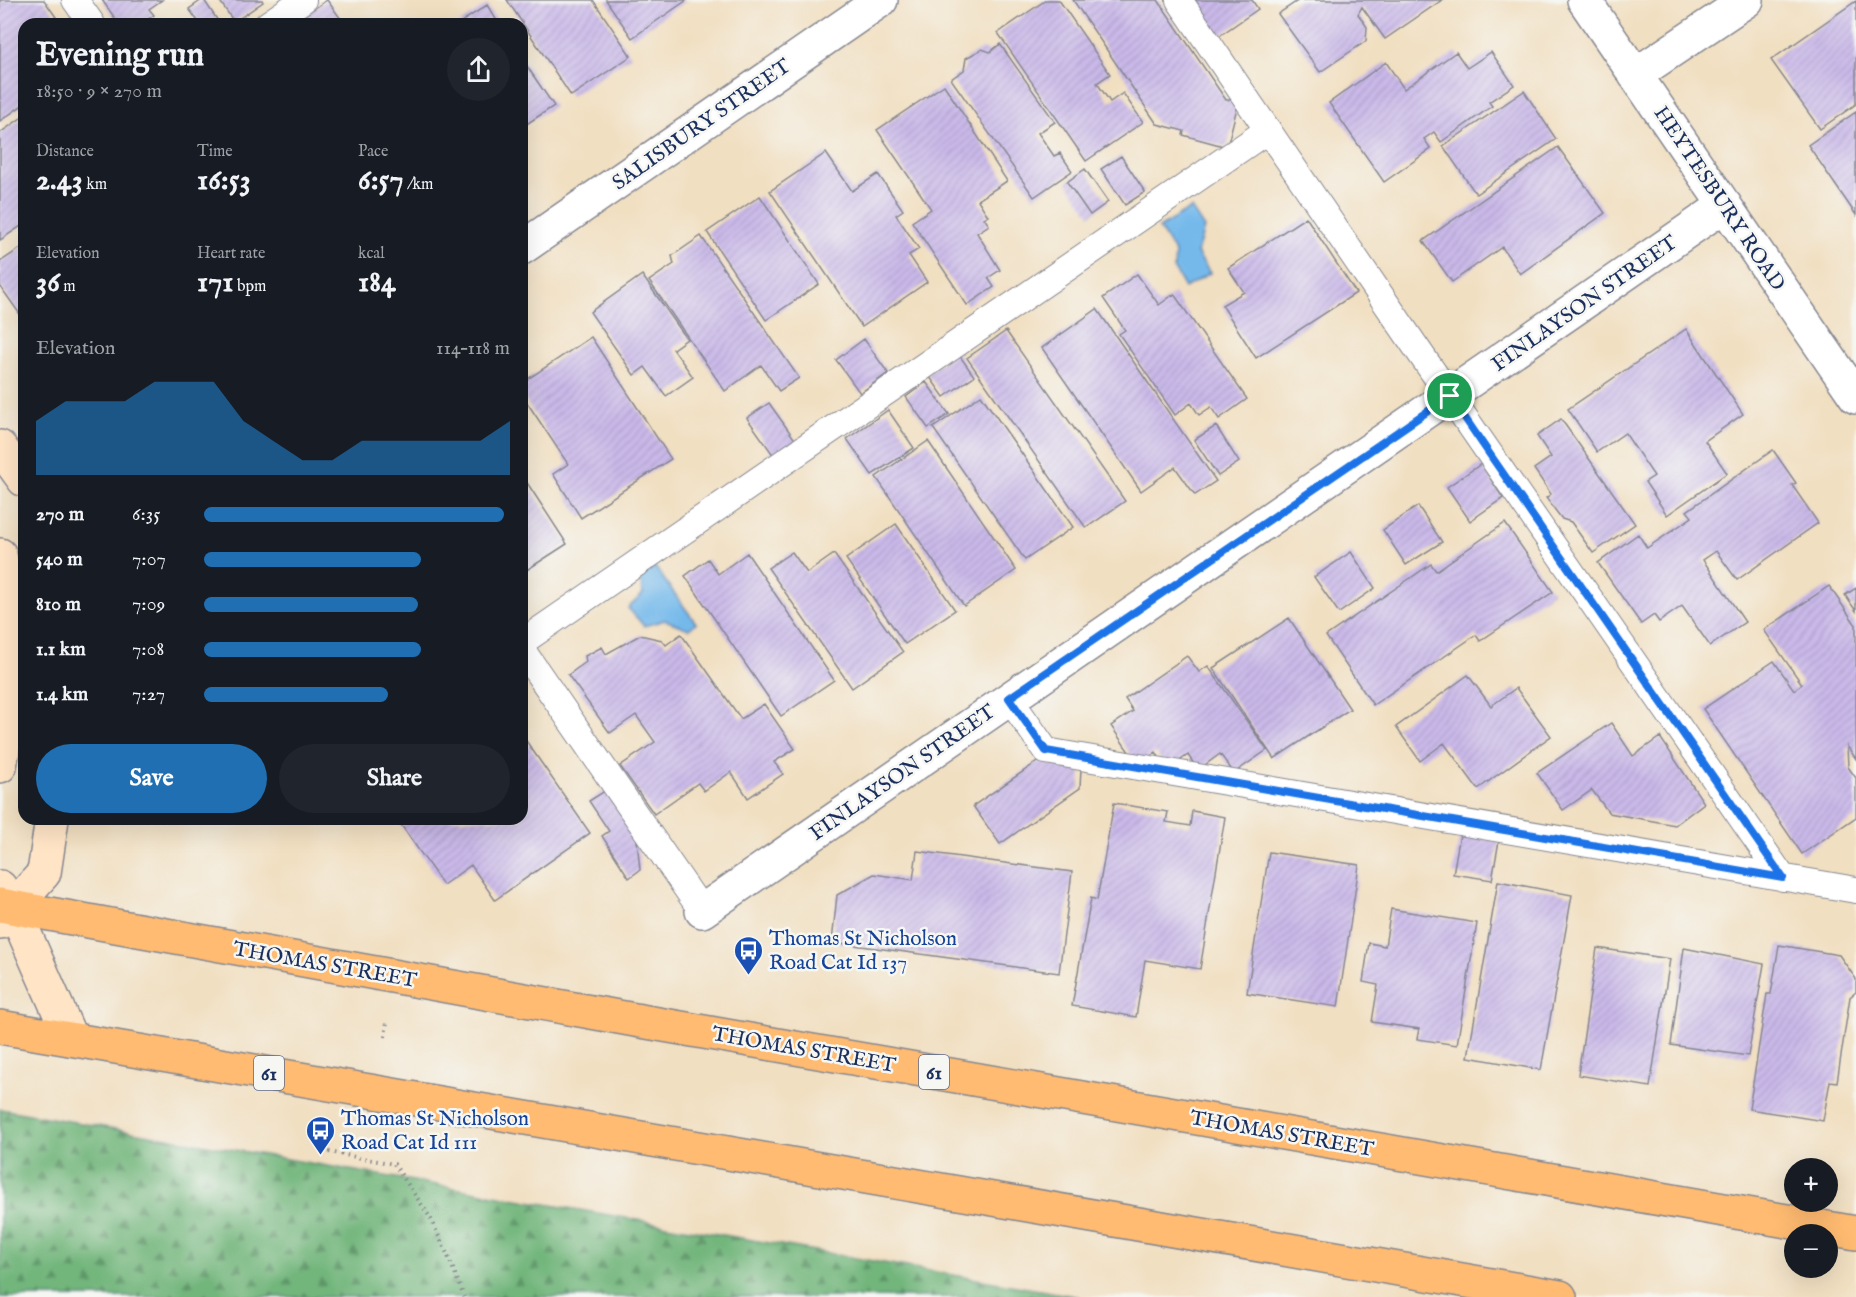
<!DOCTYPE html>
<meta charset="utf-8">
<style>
body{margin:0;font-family:"IM FELL English",serif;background:#20242c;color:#f1f3f6;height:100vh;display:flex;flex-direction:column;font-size:22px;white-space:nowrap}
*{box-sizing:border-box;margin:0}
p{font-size:20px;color:#9ea1a6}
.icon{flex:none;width:33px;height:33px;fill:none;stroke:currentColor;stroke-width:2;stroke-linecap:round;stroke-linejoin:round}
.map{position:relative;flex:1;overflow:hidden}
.details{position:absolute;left:18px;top:18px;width:510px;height:807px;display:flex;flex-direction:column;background:#171b24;border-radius:18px;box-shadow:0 6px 24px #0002}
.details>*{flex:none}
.controls{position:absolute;left:1784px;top:1158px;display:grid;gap:12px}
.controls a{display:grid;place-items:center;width:54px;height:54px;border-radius:50%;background:#171b24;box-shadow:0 6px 24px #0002;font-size:30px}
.pin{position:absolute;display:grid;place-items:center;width:51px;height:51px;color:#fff;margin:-26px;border:3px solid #fff;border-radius:50%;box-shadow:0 2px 6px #0007}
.round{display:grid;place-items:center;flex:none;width:63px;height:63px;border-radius:32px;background:#20242c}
.head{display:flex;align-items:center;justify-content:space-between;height:102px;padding:0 18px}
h1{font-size:33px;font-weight:700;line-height:45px}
.stats{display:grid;grid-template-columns:repeat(3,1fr);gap:9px;height:102px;padding:6px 18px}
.stats div{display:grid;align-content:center}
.stats b{font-size:30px;font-weight:700}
.stats small{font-size:16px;font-weight:400}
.stats p{font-size:16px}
.chart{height:168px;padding:12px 18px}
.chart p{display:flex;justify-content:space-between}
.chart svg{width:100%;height:108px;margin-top:6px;fill:#1f6fb2;opacity:.7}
.cta{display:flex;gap:12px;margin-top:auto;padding:12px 18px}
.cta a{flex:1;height:69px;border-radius:36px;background:#1f6fb2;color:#fff;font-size:24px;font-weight:700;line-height:69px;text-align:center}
.cta a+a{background:#20242c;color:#f1f3f6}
ul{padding:0 18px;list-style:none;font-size:20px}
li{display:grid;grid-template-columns:96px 72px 1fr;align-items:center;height:45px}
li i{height:15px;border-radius:8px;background:#1f6fb2}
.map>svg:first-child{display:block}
.forest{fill:url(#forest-firs);stroke:#46726c;stroke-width:1.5}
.water{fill:#75b9eb;stroke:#4874a4;stroke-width:1.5}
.building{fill:url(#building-hatch)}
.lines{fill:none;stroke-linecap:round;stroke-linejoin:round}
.lane-casing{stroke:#868790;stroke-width:28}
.street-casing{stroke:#868790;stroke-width:36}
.secondary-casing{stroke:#868790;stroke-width:36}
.primary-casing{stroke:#868790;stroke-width:36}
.path{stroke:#868790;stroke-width:4;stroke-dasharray:1.5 4.5;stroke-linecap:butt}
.lane{stroke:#fff;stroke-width:26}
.street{stroke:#fff;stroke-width:33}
.secondary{stroke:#ffe4c6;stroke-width:33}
.primary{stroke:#ffbb71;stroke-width:33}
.route-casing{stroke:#fff;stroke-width:12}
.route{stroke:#1a73e8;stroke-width:8}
.labels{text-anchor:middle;stroke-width:5;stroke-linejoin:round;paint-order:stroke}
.shield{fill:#f6f6f2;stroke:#5d6b8a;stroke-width:1.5}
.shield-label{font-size:20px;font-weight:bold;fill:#1b2f5e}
.street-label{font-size:21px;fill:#1b2f5e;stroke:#f6f6f2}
.transit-label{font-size:21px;fill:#164399;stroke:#f6f6f2;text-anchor:start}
</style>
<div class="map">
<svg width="1856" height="1297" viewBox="0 0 1856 1297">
<defs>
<pattern id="forest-firs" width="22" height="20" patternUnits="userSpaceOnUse" patternTransform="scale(1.5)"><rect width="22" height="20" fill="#72b67b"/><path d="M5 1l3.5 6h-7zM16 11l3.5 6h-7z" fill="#5d9468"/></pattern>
<pattern id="building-hatch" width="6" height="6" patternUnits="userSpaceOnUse" patternTransform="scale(1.5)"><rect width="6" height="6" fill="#cab9e9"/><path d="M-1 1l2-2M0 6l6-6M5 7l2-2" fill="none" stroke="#ad9fca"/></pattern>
</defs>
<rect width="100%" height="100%" fill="#f6f6f2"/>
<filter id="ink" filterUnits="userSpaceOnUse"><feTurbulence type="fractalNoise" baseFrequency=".0167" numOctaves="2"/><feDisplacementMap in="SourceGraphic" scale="12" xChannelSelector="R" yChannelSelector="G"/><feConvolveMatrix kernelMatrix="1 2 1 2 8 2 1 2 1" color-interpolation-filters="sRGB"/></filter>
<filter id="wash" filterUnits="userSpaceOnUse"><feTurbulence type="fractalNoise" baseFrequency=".008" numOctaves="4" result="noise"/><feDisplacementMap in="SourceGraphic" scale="24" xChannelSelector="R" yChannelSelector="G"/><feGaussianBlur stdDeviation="1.35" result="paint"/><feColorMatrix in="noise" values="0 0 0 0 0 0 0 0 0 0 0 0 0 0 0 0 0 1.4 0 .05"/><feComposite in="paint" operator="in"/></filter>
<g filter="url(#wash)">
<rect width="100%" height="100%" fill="#f1dfc1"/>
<!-- forest -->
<path class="forest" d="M 0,1109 L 1080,1297 L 0,1297 Z"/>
<!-- water -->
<path class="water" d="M 1191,208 L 1204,228 L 1197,253 L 1210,273 L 1185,288 L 1174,269 L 1175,253 L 1159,228 Z
M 655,567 L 696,623 L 689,629 L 665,620 L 644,626 L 628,608 L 643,594 L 640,578 Z"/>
<g id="blocks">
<!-- building -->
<path class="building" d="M 0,0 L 44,0 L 56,17 L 45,24 L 24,24 L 24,104 L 0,121 Z
M 102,0 L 162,0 L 149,9 L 154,15 L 141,24 L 119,24 Z
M 202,0 L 204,0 L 220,24 L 200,24 L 189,9 Z
M 219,0 L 262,0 L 263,2 L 234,22 Z
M 327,0 L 341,19 L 333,24 L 303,24 L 300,18 Z
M 507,0 L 593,0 L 631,56 L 571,96 Z
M 606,0 L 687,0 L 632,38 Z
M 1046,0 L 1059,0 L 1110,74 L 1097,83 L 1110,102 L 1123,93 L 1143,122 L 1086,161 L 998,33 Z
M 1073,0 L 1158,0 L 1226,100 L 1239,100 L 1227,147 L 1183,135 L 1184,131 L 1157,124 Z
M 1195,0 L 1252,0 L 1258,9 L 1219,36 Z
M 1299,0 L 1442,0 L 1385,39 L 1362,7 L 1358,14 L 1367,27 L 1366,41 L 1320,72 L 1278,14 Z
M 1856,1 L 1856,104 L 1820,129 L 1771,60 Z
M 487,5 L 499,24 L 458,24 Z
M 1000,44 L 1055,122 L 1038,133 L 1054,156 L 1060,153 L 1072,171 L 1034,197 L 951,79 L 964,70 L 966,58 L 982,49 L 990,52 Z
M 1456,52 L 1467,68 L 1491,52 L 1514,85 L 1489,102 L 1492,106 L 1441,142 L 1434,132 L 1424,139 L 1431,149 L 1384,182 L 1329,103 L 1386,62 L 1404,89 Z
M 522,59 L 554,106 L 522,127 Z
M 944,85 L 1007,181 L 978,200 L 988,216 L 984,218 L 989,225 L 977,233 L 1000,270 L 988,278 L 994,287 L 967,305 L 912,222 L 931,209 L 877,130 Z
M 1524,91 L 1556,139 L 1476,194 L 1443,146 Z
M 1856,112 L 1856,215 L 1808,145 Z
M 24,116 L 24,224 L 0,240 L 0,133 Z
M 1558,147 L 1605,213 L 1520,274 L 1502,247 L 1452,282 L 1423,241 Z
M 826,153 L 852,191 L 878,174 L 903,210 L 896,215 L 919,249 L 909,255 L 927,282 L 862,327 L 770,191 Z
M 1121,156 L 1145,192 L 1125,205 L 1101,169 Z
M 1085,169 L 1108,202 L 1090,215 L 1067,182 Z
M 760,196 L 819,284 L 766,320 L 707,232 Z
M 1306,217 L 1356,293 L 1256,358 L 1222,305 L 1244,292 L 1228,268 Z
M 701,236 L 799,378 L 779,391 L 761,365 L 725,391 L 649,281 L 674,264 L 672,256 Z
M 24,246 L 24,320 L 0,286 L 0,262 Z
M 1137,274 L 1159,305 L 1174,294 L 1247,399 L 1219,419 L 1211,407 L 1199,415 L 1191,403 L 1175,415 L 1119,334 L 1125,330 L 1103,298 Z
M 642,275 L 687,339 L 673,349 L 693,377 L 666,396 L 645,367 L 634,375 L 590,312 Z
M 1097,309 L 1216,481 L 1195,495 L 1175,467 L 1141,491 L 1042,348 Z
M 1686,329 L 1743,414 L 1705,441 L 1727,473 L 1667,515 L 1645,482 L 1654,476 L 1625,433 L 1597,452 L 1568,409 Z
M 1006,331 L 1125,501 L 1086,528 L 967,358 Z
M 591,337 L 671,459 L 581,518 L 553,474 L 568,464 L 522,395 L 522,383 Z
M 864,339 L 888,373 L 860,393 L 836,360 Z
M 957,352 L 974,376 L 944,397 L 927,373 Z
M 926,382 L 949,414 L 928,428 L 906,397 Z
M 981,395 L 1073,527 L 1025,560 L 933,428 Z
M 769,403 L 796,441 L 774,456 L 747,418 Z
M 888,410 L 914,448 L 872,475 L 847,439 Z
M 1561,419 L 1635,524 L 1593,553 L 1571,522 L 1562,519 L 1546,498 L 1551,494 L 1534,469 L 1551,457 L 1537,436 Z
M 1216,426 L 1239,462 L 1218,476 L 1194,440 Z
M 928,441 L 1016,570 L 964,606 L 876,477 Z
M 1773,450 L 1796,483 L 1792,485 L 1818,523 L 1737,580 L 1716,551 L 1703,560 L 1745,622 L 1710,646 L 1682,606 L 1659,622 L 1654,615 L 1641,624 L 1598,563 L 1638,534 L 1647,548 L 1692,517 L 1687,511 Z
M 1481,464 L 1503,498 L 1470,521 L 1447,487 Z
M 522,475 L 567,544 L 522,573 Z
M 1418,506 L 1442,542 L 1406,565 L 1383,530 Z
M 1505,523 L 1553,592 L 1480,641 L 1476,635 L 1373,705 L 1326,636 L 1431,564 L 1436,571 Z
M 896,524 L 955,610 L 905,644 L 846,559 Z
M 792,552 L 807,573 L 834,554 L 903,652 L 852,688 L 768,568 Z
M 1351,552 L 1375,588 L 1339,613 L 1314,577 Z
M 747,553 L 834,680 L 781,716 L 685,576 L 708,559 L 718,574 Z
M 1829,586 L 1856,625 L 1856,759 L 1847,746 L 1848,767 L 1856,778 L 1856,817 L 1802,854 L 1703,709 L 1774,661 L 1794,690 L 1802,684 L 1764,630 Z
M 1856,588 L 1856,611 L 1845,595 Z
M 1289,618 L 1350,709 L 1274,759 L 1213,668 Z
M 681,634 L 741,719 L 764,704 L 795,749 L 774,762 L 783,774 L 748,798 L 731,772 L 704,791 L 698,783 L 654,814 L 620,766 L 655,742 L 636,715 L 610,733 L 568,675 L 586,662 L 585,656 L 602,647 L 606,654 L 640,635 L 662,640 L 666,645 Z
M 1187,656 L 1199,672 L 1208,666 L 1267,750 L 1234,773 L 1220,754 L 1198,770 L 1188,755 L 1175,764 L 1162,762 L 1156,752 L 1138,765 L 1111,726 L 1133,711 L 1125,699 Z
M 1468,675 L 1491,706 L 1516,688 L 1551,736 L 1478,789 L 1444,743 L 1420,761 L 1396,727 Z
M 1611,723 L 1633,756 L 1660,737 L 1704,803 L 1675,825 L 1609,813 L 1592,790 L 1563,810 L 1537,773 Z
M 522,735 L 590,833 L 495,900 L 471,865 L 443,885 L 399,822 L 403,819 L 522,819 Z
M 1037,762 L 1081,769 L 1080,788 L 1000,844 L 973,806 Z
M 608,789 L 636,831 L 640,870 L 629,878 L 602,836 L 609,831 L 589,801 Z
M 1114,803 L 1168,812 L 1166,822 L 1190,826 L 1192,811 L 1225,817 L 1200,969 L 1145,960 L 1136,1017 L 1072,1006 L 1091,898 L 1097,900 Z
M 1460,834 L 1499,841 L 1492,880 L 1453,874 Z
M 917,851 L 1072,872 L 1059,973 L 832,942 L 837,895 L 874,874 L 913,880 Z
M 1269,852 L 1359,865 L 1338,1007 L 1247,993 Z
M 1498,881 L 1572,895 L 1541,1070 L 1468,1057 Z
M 1391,909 L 1477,923 L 1457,1045 L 1417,1039 L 1419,1029 L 1372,1022 L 1378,985 L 1363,982 L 1369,943 L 1385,946 Z
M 1779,945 L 1839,955 L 1856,979 L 1856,992 L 1850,997 L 1837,1082 L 1830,1081 L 1823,1121 L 1749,1109 L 1767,994 L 1771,994 Z
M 1597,948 L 1670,959 L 1650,1087 L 1578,1075 Z
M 1684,948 L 1764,964 L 1748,1056 L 1671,1045 Z"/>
</g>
</g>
<g filter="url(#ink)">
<use href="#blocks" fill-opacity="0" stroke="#868790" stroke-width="1.5"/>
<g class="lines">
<defs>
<path id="lane" d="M 75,0 L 92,24
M 1179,0 L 1420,353 L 1783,878
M 268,24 L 303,0
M 522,642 L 1268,130
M 522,650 L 702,911
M 1009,698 L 1046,751 L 1856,890"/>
<path id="street" d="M 1584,0 L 1856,397
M 1635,75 L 1747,0
M 522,248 L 881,0
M 702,911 L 1725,205"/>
<path id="secondary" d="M 0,447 L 24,480
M 0,555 C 6,586 13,615 14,647 C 15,686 7,727 0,766
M 0,887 L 13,907 L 71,1039
M 0,922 L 44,873 L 52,819"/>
<path id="primary" d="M 0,905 L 635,1020 L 1856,1233
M 0,1027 L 1560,1297"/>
</defs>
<!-- lane casing -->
<use href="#lane" class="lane-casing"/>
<!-- street casing -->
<use href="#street" class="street-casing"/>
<!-- secondary casing -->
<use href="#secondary" class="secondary-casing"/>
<!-- primary casing -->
<use href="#primary" class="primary-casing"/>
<!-- path -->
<path class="path" d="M 385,1037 L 387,1022
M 329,1152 L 394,1164 L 430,1217 L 448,1256 L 464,1297"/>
<!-- lane -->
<use href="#lane" class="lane"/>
<!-- street -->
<use href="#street" class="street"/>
<!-- secondary -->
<use href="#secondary" class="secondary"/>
<!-- primary -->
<use href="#primary" class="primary"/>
</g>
</g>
<g class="lines" filter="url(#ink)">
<defs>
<path id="route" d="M 1450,396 L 1482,443 L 1783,878 L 1046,751 L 1009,698 Z"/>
</defs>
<!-- route casing -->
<use href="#route" class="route-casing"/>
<!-- route -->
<use href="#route" class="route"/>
</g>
<!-- icons -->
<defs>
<symbol id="bus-pin" viewBox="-11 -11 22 30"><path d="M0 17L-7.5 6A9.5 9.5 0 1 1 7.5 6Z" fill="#1a4fb4" stroke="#f6f6f2"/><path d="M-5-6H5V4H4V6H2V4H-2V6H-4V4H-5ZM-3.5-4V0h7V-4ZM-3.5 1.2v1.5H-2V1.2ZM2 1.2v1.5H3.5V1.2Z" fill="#fff"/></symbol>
</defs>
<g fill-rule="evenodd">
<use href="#bus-pin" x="732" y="934" width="33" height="45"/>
<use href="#bus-pin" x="304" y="1114" width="33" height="45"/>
</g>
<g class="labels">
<!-- shield labels -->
<g class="shield">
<rect x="919" y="1055" width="30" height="34" rx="4.5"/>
<rect x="254" y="1056" width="30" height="34" rx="4.5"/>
</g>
<g class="shield-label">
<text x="934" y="1079">61</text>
<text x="269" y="1080">61</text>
</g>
<!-- street labels -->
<g class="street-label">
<text transform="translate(701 124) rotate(-35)" y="7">SALISBURY STREET</text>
<text transform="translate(1720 198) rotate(56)" y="7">HEYTESBURY ROAD</text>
<text transform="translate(1584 303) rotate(-35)" y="7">FINLAYSON STREET</text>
<text transform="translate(902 772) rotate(-35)" y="7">FINLAYSON STREET</text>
<text transform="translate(325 964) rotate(10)" y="7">THOMAS STREET</text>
<text transform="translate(804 1049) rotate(10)" y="7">THOMAS STREET</text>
<text transform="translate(1282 1133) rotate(10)" y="7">THOMAS STREET</text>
</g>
<!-- transit labels -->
<g class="transit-label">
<text x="769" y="945">Thomas St Nicholson<tspan x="769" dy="24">Road Cat Id 137</tspan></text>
<text x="341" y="1125">Thomas St Nicholson<tspan x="341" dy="24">Road Cat Id 111</tspan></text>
</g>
</g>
</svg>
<div class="controls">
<a>+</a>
<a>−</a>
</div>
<div class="pin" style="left:1450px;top:396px;background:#1e9e55"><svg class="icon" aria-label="arrive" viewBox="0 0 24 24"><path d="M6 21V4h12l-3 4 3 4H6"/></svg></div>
<section class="details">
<div class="head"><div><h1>Evening run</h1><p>18:50 · 9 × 270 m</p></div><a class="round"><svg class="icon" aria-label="share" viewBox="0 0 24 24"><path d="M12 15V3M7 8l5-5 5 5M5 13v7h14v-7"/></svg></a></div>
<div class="stats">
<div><p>Distance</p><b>2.43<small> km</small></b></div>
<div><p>Time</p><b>16:53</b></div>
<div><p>Pace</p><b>6:57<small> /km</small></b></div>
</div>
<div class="stats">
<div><p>Elevation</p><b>36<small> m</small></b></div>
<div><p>Heart rate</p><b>171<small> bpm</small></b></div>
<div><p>kcal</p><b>184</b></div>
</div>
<div class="chart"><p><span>Elevation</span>114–118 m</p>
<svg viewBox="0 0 160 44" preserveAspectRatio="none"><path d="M0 44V22L10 14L20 14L30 14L40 6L50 6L60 6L70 22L80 30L90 38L100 38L110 30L120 30L130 30L140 30L150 30L160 22V44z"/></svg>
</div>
<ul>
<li><b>270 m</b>6:35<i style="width:98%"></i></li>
<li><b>540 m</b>7:07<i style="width:71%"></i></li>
<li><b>810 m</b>7:09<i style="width:70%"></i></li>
<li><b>1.1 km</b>7:08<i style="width:71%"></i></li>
<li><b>1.4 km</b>7:27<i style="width:60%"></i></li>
</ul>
<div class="cta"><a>Save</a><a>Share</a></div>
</section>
</div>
